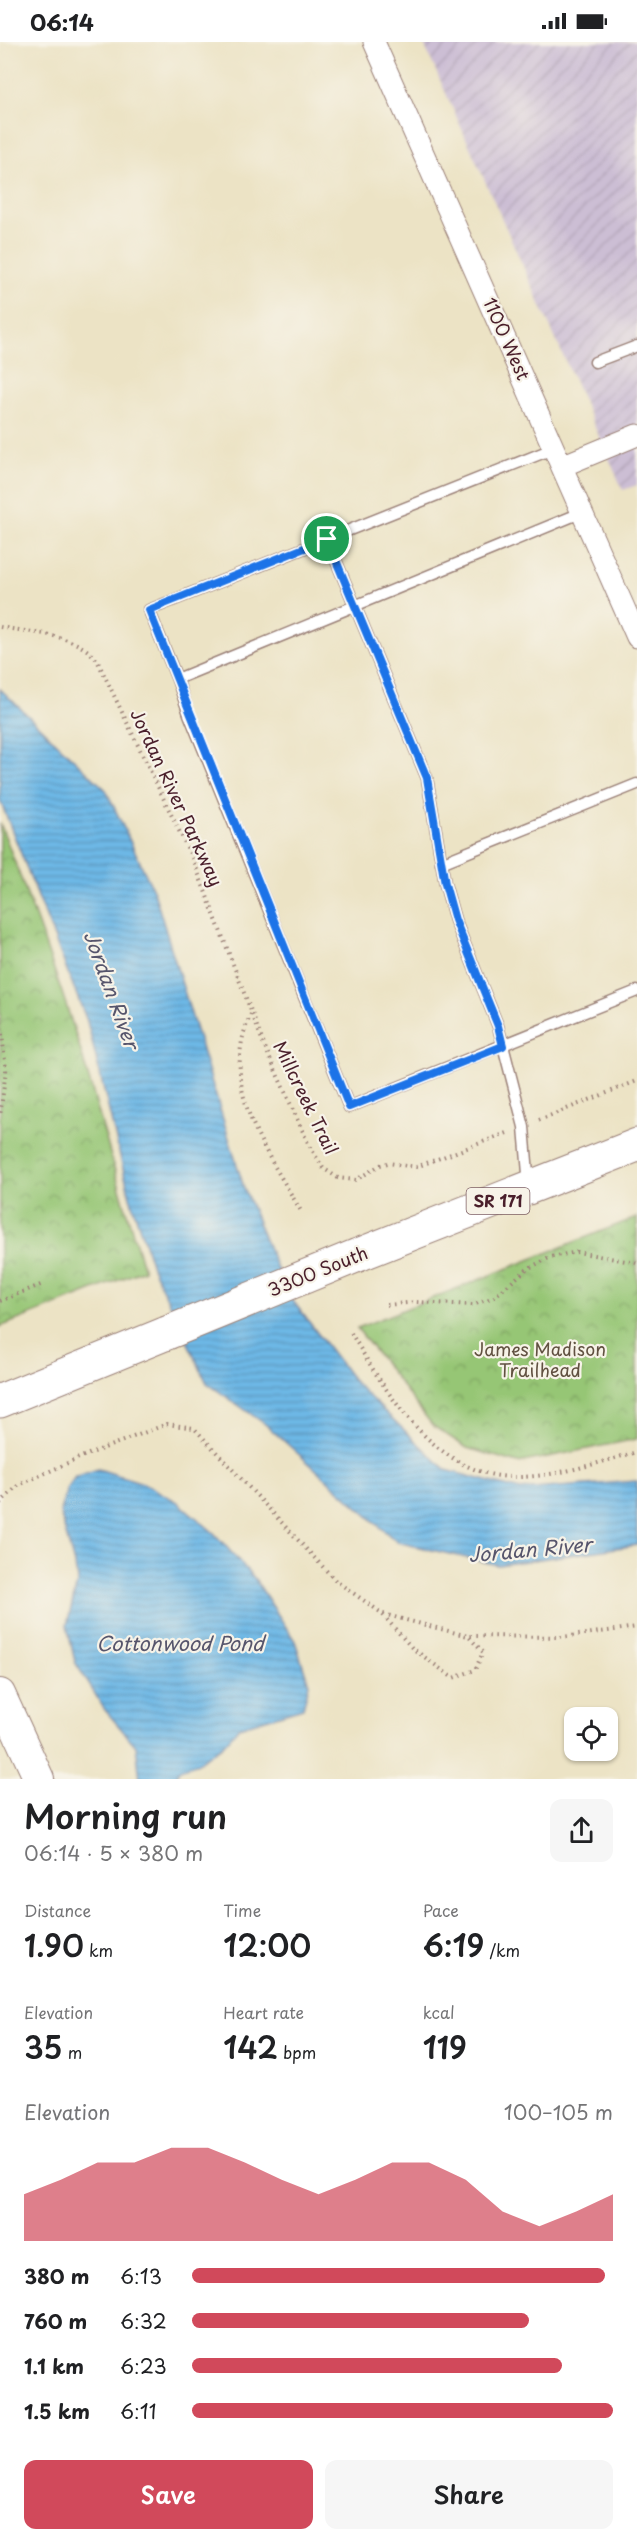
<!DOCTYPE html>
<meta charset="utf-8">
<style>
body{margin:0;font-family:"Playpen Sans",sans-serif;background:#f6f6f6;color:#202124;height:100vh;display:flex;flex-direction:column;font-size:22px;white-space:nowrap}
*{box-sizing:border-box;margin:0}
p{font-size:20px;color:#757577}
.icon{flex:none;width:33px;height:33px;fill:none;stroke:currentColor;stroke-width:2;stroke-linecap:round;stroke-linejoin:round}
.map{position:relative;height:1737px;overflow:hidden}
.sheet{display:flex;flex-direction:column;background:#fff;flex:1}
.sheet>*{flex:none}
.fabs{position:absolute;left:564px;top:1665px;display:grid;gap:12px}
.fabs a{display:grid;place-items:center;width:54px;height:54px;border-radius:12px;background:#fff;box-shadow:0 2px 4px #0004;font-size:30px}
.pin{position:absolute;display:grid;place-items:center;width:51px;height:51px;color:#fff;margin:-26px;border:3px solid #fff;border-radius:50%;box-shadow:0 2px 6px #0007}
.round{display:grid;place-items:center;flex:none;width:63px;height:63px;border-radius:12px;background:#f6f6f6}
.overview{display:flex;align-items:center;justify-content:space-between;height:102px;padding:0 24px}
h1{font-size:33px;font-weight:600;line-height:45px}
.figures{display:grid;grid-template-columns:repeat(3,1fr);gap:9px;height:102px;padding:6px 24px}
.figures div{display:grid;align-content:center}
.figures b{font-size:30px;font-weight:600}
.figures small{font-size:16px;font-weight:400}
.figures p{font-size:16px}
.chart{height:168px;padding:12px 24px}
.chart p{display:flex;justify-content:space-between}
.chart svg{width:100%;height:108px;margin-top:6px;fill:#d1495b;opacity:.7}
.cta{display:flex;gap:12px;margin-top:auto;padding:12px 24px}
.cta a{flex:1;height:69px;border-radius:12px;background:#d1495b;color:#fff;font-size:24px;font-weight:600;line-height:69px;text-align:center}
.cta a+a{background:#f6f6f6;color:#202124}
ul{padding:0 24px;list-style:none;font-size:20px}
li{display:grid;grid-template-columns:96px 72px 1fr;align-items:center;height:45px}
li i{height:15px;border-radius:8px;background:#d1495b}
.status{display:flex;justify-content:space-between;align-items:center;height:42px;padding:0 30px;background:#fff;direction:ltr}
.status svg{height:16px;fill:currentColor}
.map>svg:first-child{display:block}
.industrial{fill:url(#industrial-furrows)}
.park{fill:url(#park-crowns);stroke:#707250;stroke-width:1.5}
.water{fill:url(#water-rules);stroke:#5c6c88;stroke-width:1.5}
.lines{fill:none;stroke-linecap:round;stroke-linejoin:round}
.lane-casing{stroke:#9b8178;stroke-width:13}
.street-casing{stroke:#9b8178;stroke-width:23}
.secondary-casing{stroke:#9b8178;stroke-width:32}
.primary-casing{stroke:#9b8178;stroke-width:35}
.path{stroke:#9b8178;stroke-width:4;stroke-dasharray:1.5 4.5;stroke-linecap:butt}
.lane{stroke:#fff;stroke-width:10}
.street{stroke:#fff;stroke-width:21}
.secondary{stroke:#fff;stroke-width:30}
.primary{stroke:#fff;stroke-width:33}
.primary-bridge-casing{stroke:#9b8178;stroke-width:35;stroke-linecap:butt}
.primary-bridge{stroke:#fff;stroke-width:33}
.route-casing{stroke:#fff;stroke-width:12}
.route{stroke:#1a73e8;stroke-width:8}
.labels{text-anchor:middle;stroke-width:4.5;stroke-linejoin:round;paint-order:stroke}
.shield{fill:#f7f3e8;stroke:#7e5f64;stroke-width:1.5}
.shield-label{font-size:16px;font-weight:bold;fill:#4a1f2b}
.street-label{font-size:18px;fill:#4a1f2b;stroke:#f7f3e8}
.park-label{font-size:18px;fill:#615141;stroke:#f7f3e8}
.water-label{font-size:20px;font-style:italic;fill:#56556c;stroke:#f7f3e8}
</style>
<div class="status"><b>06:14</b><svg viewBox="0 0 49 12"><path d="M0 12V9h3v3zM5 12V6h3v6zM10 12V3h3v9zM15 12V0h3v12zM26 1h20v11H26zM47 4h2v5h-2z"/></svg></div>
<div class="map">
<svg width="637" height="1737" viewBox="0 0 637 1737">
<defs>
<pattern id="industrial-furrows" width="10" height="10" patternUnits="userSpaceOnUse" patternTransform="scale(1.5)"><rect width="10" height="10" fill="#ccbed4"/><path d="M-1 1l2-2M0 10L10 0M9 11l2-2" fill="none" stroke="#b1a3b6"/></pattern>
<pattern id="park-crowns" width="20" height="18" patternUnits="userSpaceOnUse" patternTransform="scale(1.5)"><rect width="20" height="18" fill="#96c675"/><path d="M2 6a3 3 0 1 1 6 0M12 15a3 3 0 1 1 6 0" fill="none" stroke="#7ca060"/></pattern>
<pattern id="water-rules" width="6" height="5" patternUnits="userSpaceOnUse" patternTransform="scale(1.5)"><rect width="6" height="5" fill="#6db8e6"/><path d="M0 2.5h6" fill="none" stroke="#5c95bb"/></pattern>
</defs>
<rect width="100%" height="100%" fill="#f7f3e8"/>
<filter id="ink" filterUnits="userSpaceOnUse"><feTurbulence type="fractalNoise" baseFrequency=".0167" numOctaves="2"/><feDisplacementMap in="SourceGraphic" scale="12" xChannelSelector="R" yChannelSelector="G"/><feConvolveMatrix kernelMatrix="1 2 1 2 8 2 1 2 1" color-interpolation-filters="sRGB"/></filter>
<filter id="wash" filterUnits="userSpaceOnUse"><feTurbulence type="fractalNoise" baseFrequency=".008" numOctaves="4" result="noise"/><feDisplacementMap in="SourceGraphic" scale="24" xChannelSelector="R" yChannelSelector="G"/><feGaussianBlur stdDeviation="1.35" result="paint"/><feColorMatrix in="noise" values="0 0 0 0 0 0 0 0 0 0 0 0 0 0 0 0 0 1.4 0 .05"/><feComposite in="paint" operator="in"/></filter>
<g filter="url(#wash)">
<rect width="100%" height="100%" fill="#ece3c5"/>
<!-- industrial -->
<path class="industrial" d="M 423,0 L 637,0 L 637,443 L 623,448 Z"/>
<!-- park -->
<path class="park" d="M 0,781 C 26,849 52,918 74,987 C 99,1067 119,1148 144,1228 L 0,1285 Z
M 637,1175 L 637,1397 L 518,1421 L 467,1406 L 433,1384 L 357,1286 Z"/>
<!-- water -->
<path class="water" d="M 0,647 L 106,748 L 154,850 L 244,1146 L 287,1251 L 356,1342 L 446,1428 L 520,1448 L 637,1439 L 637,1503 L 498,1523 L 397,1500 L 265,1382 L 207,1341 L 152,1225 L 130,1155 L 87,979 L 0,758 Z
M 98,1427 L 143,1441 L 178,1460 L 214,1491 L 255,1537 L 295,1599 L 309,1642 L 303,1666 L 239,1685 L 223,1703 L 198,1721 L 180,1727 L 174,1737 L 140,1737 L 136,1704 L 105,1668 L 75,1620 L 67,1583 L 78,1537 L 60,1470 L 67,1446 L 75,1435 Z"/>
</g>
<g filter="url(#ink)">
<g class="lines">
<defs>
<path id="lane" d="M 595,320 L 637,304
M 555,406 L 149,568 L 177,637 L 583,470
M 327,497 L 427,736 L 445,842 L 455,878 L 498,984 L 524,1085 L 529,1143
M 177,637 L 189,672 L 349,1065 L 637,949
M 441,821 L 637,742"/>
<path id="street" d="M 374,0 L 637,595
M 562,424 L 637,393"/>
<path id="secondary" d="M 0,1652 L 39,1737"/>
<path id="primary" d="M 358,1213 L 637,1103
M 0,1359 L 167,1291"/>
</defs>
<!-- lane casing -->
<use href="#lane" class="lane-casing"/>
<!-- street casing -->
<use href="#street" class="street-casing"/>
<!-- secondary casing -->
<use href="#secondary" class="secondary-casing"/>
<!-- primary casing -->
<use href="#primary" class="primary-casing"/>
<!-- path -->
<path class="path" d="M 0,585 C 31,591 76,591 97,618 L 194,820 L 264,1003 L 308,1101 L 323,1126 L 338,1136 L 356,1138 L 380,1123 L 388,1121 L 416,1125 L 507,1091
M 251,972 C 217,1046 267,1109 302,1171
M 0,974 L 6,1028 L 0,1074
M 539,1078 L 637,1039
M 0,1259 L 43,1242
M 387,1263 L 416,1260 L 473,1263 L 494,1255 L 527,1227 L 551,1215 L 577,1210 L 637,1221
M 351,1291 C 386,1350 434,1432 511,1435 C 554,1436 596,1421 637,1410
M 0,1461 L 19,1443 L 81,1415 L 167,1382 L 194,1386 L 336,1539 L 383,1572 L 468,1594 L 563,1595 L 637,1585
M 383,1573 L 412,1606 L 453,1636 L 475,1628 L 483,1610 L 468,1594"/>
<!-- lane -->
<use href="#lane" class="lane"/>
<!-- street -->
<use href="#street" class="street"/>
<!-- secondary -->
<use href="#secondary" class="secondary"/>
<!-- primary -->
<use href="#primary" class="primary"/>
<defs>
<path id="primary-bridge" d="M 167,1291 L 358,1213"/>
</defs>
<!-- primary-bridge casing -->
<use href="#primary-bridge" class="primary-bridge-casing"/>
<!-- primary-bridge -->
<use href="#primary-bridge" class="primary-bridge"/>
</g>
</g>
<g class="lines" filter="url(#ink)">
<defs>
<path id="route" d="M 327,497 L 427,736 L 445,842 L 455,878 L 498,984 L 503,1004 L 349,1065 L 149,568 Z"/>
</defs>
<!-- route casing -->
<use href="#route" class="route-casing"/>
<!-- route -->
<use href="#route" class="route"/>
</g>
<g class="labels">
<!-- shield labels -->
<rect class="shield" x="466.5" y="1146" width="63" height="26" rx="4.5"/>
<g class="shield-label">
<text x="498" y="1165">SR 171</text>
</g>
<!-- street labels -->
<g class="street-label">
<text transform="translate(506 297) rotate(66)" y="6">1100 West</text>
<text transform="translate(176 756) rotate(65)" y="6">Jordan River Parkway</text>
<text transform="translate(305 1056) rotate(64)" y="6">Millcreek Trail</text>
<text transform="translate(318 1230) rotate(-22)" y="6">3300 South</text>
</g>
<!-- park labels -->
<g class="park-label">
<text x="540" y="1314">James Madison<tspan x="540" dy="21">Trailhead</tspan></text>
</g>
<!-- water labels -->
<g class="water-label">
<text transform="translate(111 948) rotate(70)" y="7">Jordan River</text>
<text transform="translate(530 1508) rotate(-5)" y="7">Jordan River</text>
<text x="180" y="1609">Cottonwood Pond</text>
</g>
</g>
</svg>
<div class="fabs">
<a><svg class="icon" aria-label="locate" viewBox="0 0 24 24"><circle cx="12" cy="12" r="6"/><path d="M12 2v4M12 18v4M2 12h4M18 12h4"/></svg></a>
</div>
<div class="pin" style="left:327px;top:497px;background:#1e9e55"><svg class="icon" aria-label="arrive" viewBox="0 0 24 24"><path d="M6 21V4h12l-3 4 3 4H6"/></svg></div>
</div>
<section class="sheet">
<div class="overview"><div><h1>Morning run</h1><p>06:14 · 5 × 380 m</p></div><a class="round"><svg class="icon" aria-label="share" viewBox="0 0 24 24"><path d="M12 15V3M7 8l5-5 5 5M5 13v7h14v-7"/></svg></a></div>
<div class="figures">
<div><p>Distance</p><b>1.90<small> km</small></b></div>
<div><p>Time</p><b>12:00</b></div>
<div><p>Pace</p><b>6:19<small> /km</small></b></div>
</div>
<div class="figures">
<div><p>Elevation</p><b>35<small> m</small></b></div>
<div><p>Heart rate</p><b>142<small> bpm</small></b></div>
<div><p>kcal</p><b>119</b></div>
</div>
<div class="chart"><p><span>Elevation</span>100–105 m</p>
<svg viewBox="0 0 160 44" preserveAspectRatio="none"><path d="M0 44V25L10 19L20 12L30 12L40 6L50 6L60 12L70 19L80 25L90 19L100 12L110 12L120 19L130 32L140 38L150 32L160 25V44z"/></svg>
</div>
<ul>
<li><b>380 m</b>6:13<i style="width:98%"></i></li>
<li><b>760 m</b>6:32<i style="width:80%"></i></li>
<li><b>1.1 km</b>6:23<i style="width:88%"></i></li>
<li><b>1.5 km</b>6:11<i style="width:100%"></i></li>
</ul>
<div class="cta"><a>Save</a><a>Share</a></div>
</section>
